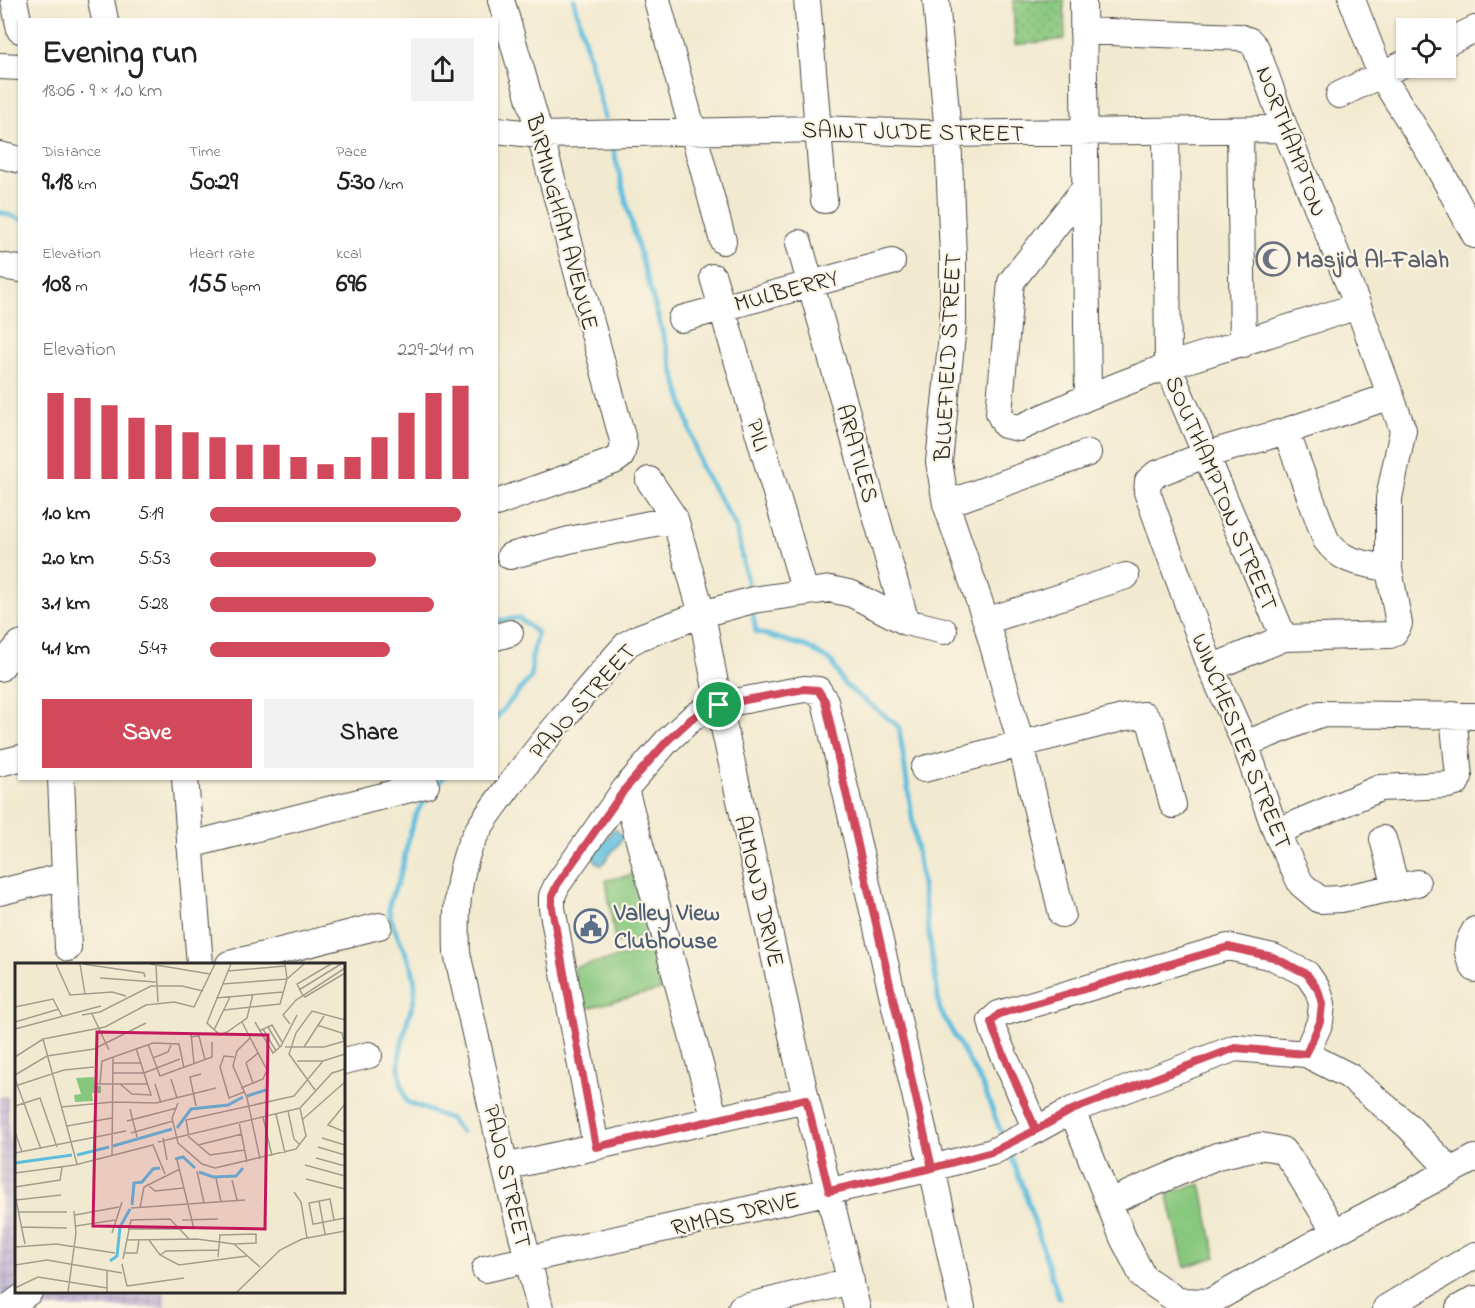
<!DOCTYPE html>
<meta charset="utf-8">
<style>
body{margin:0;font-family:"Indie Flower",sans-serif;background:#f2f2f2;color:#222;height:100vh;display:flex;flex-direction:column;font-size:22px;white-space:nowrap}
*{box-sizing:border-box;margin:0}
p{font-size:20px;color:#767676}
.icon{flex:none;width:33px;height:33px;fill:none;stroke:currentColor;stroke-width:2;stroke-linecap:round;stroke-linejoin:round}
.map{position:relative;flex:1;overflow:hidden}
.side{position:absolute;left:18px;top:18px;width:480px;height:762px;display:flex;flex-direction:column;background:#fff;border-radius:0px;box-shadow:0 2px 4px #0004}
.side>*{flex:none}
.controls{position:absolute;left:1396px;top:18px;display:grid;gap:12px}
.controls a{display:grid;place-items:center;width:60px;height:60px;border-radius:0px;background:#fff;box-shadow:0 2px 4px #0004;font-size:30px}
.pin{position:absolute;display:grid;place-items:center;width:51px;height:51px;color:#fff;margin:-26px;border:3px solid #fff;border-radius:50%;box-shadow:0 2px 6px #0007}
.round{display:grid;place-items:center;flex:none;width:63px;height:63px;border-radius:0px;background:#f2f2f2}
.summary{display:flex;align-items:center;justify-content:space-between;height:102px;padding:0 24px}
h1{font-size:33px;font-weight:800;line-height:45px}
.figures{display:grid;grid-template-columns:repeat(3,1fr);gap:9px;height:102px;padding:6px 24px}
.figures div{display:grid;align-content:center}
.figures b{font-size:26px;font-weight:800}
.figures small{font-size:16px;font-weight:400}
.figures p{font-size:16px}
.chart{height:168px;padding:12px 24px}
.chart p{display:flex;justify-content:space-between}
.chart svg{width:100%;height:108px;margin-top:6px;stroke:#d1495b;stroke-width:6}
.action{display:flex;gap:12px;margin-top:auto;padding:12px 24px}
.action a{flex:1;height:69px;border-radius:0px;background:#d1495b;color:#fff;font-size:24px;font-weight:800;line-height:69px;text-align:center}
.action a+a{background:#f2f2f2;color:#222}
ul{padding:0 24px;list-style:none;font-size:20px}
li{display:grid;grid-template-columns:96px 72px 1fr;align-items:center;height:45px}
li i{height:15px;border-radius:8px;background:#d1495b}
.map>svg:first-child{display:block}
.industrial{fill:url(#industrial-grid)}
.grass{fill:url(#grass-dots);stroke:#5a7954;stroke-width:1.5}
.garden{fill:#88c77e;stroke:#5a7954;stroke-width:1.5}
.water{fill:#5ebddd;stroke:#447484;stroke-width:1.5}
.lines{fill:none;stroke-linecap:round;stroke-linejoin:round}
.stream{stroke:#5ebddd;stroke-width:5}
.minor-casing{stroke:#494844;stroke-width:28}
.minor{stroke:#fff;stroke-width:26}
.route-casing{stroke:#fff;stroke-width:12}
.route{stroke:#d1495b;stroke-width:8}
.labels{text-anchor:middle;stroke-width:4.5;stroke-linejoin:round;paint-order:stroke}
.street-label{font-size:24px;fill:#2b2b2b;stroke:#fcf5e5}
.worship-label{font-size:24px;font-weight:bold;fill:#5b616d;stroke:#fcf5e5;text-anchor:start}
.service-label{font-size:24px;font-weight:bold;fill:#4e5e75;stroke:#fcf5e5;text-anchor:start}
.inset-river{fill:none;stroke:#5ebddd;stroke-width:3}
.inset-road{fill:none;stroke:#a29e8e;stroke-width:1.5}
.view{fill:#c2185b;fill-opacity:0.15;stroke:#c2185b;stroke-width:3}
.inset-edge{fill:none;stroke:#2b2b2b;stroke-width:3}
</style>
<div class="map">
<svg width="1475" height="1308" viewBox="0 0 1475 1308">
<defs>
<pattern id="industrial-grid" width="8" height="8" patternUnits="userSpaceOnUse" patternTransform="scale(1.5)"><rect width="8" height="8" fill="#cabfd6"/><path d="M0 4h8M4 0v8" fill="none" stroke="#aea4b8"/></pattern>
<pattern id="grass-dots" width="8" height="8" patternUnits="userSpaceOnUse" patternTransform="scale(1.5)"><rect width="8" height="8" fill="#88c77e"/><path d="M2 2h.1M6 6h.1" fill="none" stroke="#6fa267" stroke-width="1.8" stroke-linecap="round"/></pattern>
</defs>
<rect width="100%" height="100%" fill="#fcf5e5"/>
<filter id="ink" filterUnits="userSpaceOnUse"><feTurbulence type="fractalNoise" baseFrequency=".0167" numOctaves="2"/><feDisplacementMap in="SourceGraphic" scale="12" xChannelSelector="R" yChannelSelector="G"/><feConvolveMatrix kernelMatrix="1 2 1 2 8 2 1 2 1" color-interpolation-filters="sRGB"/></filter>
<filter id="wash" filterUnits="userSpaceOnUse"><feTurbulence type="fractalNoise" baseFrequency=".008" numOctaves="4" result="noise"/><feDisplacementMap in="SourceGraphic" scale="24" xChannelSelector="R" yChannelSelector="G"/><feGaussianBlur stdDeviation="1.35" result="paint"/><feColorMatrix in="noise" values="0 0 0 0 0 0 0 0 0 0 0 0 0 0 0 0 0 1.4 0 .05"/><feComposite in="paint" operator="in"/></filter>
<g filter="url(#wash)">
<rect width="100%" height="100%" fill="#f2ead0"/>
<!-- industrial -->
<path class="industrial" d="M 8,1096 L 10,1141 L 16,1142 L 16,1292 L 165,1292 L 165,1308 L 0,1308 L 0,1097 Z"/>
<!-- grass -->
<path class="grass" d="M 1013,0 L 1064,0 L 1065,39 L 1015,45 Z"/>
<!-- garden -->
<path class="garden" d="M 637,874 L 648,938 L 615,943 L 606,880 Z
M 655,950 L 661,990 L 579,1010 L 574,967 Z
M 1201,1184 L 1216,1257 L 1185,1267 L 1167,1193 Z"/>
<!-- water -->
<path class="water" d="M 614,828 L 624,837 L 601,866 L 592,858 Z"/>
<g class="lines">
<!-- stream -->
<path class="stream" d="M 574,0 L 605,118
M 611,140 L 634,233 L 701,467 L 736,527 L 748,586
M 0,212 L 20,219
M 752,609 L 756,632 L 808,647 L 832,662 L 844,684 L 899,727 L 940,1010 L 983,1086 L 1002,1135
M 496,621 L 519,618 L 537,633 L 532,657 L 531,677 L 496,718
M 435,787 L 443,778
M 429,794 C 408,818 408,851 399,879 C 396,888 388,900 389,909 C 393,938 417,962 415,991 C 415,1000 411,1010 408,1018 C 399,1051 394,1069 407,1102 L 450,1119 L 461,1132
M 1010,1154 L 1024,1190 L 1059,1298"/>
</g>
</g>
<g filter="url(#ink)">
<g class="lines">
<defs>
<path id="minor" d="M 14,0 L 20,30
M 101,0 L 105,20
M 657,0 L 723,241
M 807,0 L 824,200
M 936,0 L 948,134 L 953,256 L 953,325 L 939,462 L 946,504 L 986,621 L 1021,744 L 1062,914
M 1352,0 L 1381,75 L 1435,161 L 1475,235
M 1083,3 L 1088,397
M 1083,31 L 1239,37 L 1250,41 L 1256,48 L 1285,129 L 1358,306 L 1403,430 L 1389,498 L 1389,569 L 1399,624 L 1394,633 L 1390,635 L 1284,638 L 1211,668
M 1446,43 L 1475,29
M 0,66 L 20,67
M 1339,95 L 1407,62
M 496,130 L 540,135 L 819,129 L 948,134 L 1285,129
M 1240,130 L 1243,344
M 1166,131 L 1168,366 L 1284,638
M 0,155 L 20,160
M 1085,188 L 1011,282 L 999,413 L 1005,425 L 1019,428 L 1088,397 L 1168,366 L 1358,306
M 799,243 L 906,622
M 0,266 L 20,269
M 713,277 L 805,592
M 681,319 L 892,262
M 1391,396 L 1286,431 L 1205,455 L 1156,474 L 1148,481 L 1147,492 L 1211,668 L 1245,744 L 1276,832 L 1301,884 L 1320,900 L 1341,899 L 1417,883
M 1286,431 L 1326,540 C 1343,564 1362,562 1389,569
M 649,480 L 675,519 L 702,614 L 719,705 L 806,1099 L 857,1308
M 496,503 L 614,461 L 621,456 L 624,444 L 540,135 L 501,0
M 946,504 L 1088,453
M 510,556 L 569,540 L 675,519
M 986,621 L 1126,576
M 496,637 L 510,633
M 0,668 L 20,644
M 1245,744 L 1320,714 L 1475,716
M 0,763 L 20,758
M 924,769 L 1126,717 L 1144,715 L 1151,724 L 1173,805
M 61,778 L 68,948
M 185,778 L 200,964
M 625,789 L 715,1120
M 1276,832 L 1380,788 L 1448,785 L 1456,783 L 1459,777 L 1453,715
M 1383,839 L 1396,887
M 190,845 L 426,785
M 0,892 L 65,876
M 1475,930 C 1465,947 1465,952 1475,969
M 229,964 L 379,926
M 344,1061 L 369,1055
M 1072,1110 L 1123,1238 L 1143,1277 L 1178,1301 L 1210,1302 L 1335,1232 L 1475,1158
M 1036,1130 L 994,1032 L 991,1021 L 999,1014 L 1228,947 L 1273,957 L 1307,974 L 1318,990 L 1322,1004 L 1320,1022 L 1306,1054
M 596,1147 L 552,908 L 552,896 L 557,885 L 625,789 L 667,741 L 691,719 L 703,711 L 719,705 L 804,689 L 818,690 L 825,701 L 932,1168 L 962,1308
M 505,1167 L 806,1099
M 1109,1202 L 1217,1156 L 1261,1146 L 1282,1150 L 1292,1162 L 1335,1232
M 485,1269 L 932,1168 L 992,1152 L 1036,1130 L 1072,1110 L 1235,1048 L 1306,1054 L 1349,1076 L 1408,1126 L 1451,1171
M 7,1308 L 29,1292
M 540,1308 L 505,1167 L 457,953 C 456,920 456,889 466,857 C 473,832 491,811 506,790 C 541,743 579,699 617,655 L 627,644 L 640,637 L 702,614 L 753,600 L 830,589 L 852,594 L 906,622 L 944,631
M 741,1308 L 851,1281
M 1386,1308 L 1475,1255
M 1459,1308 L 1475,1299"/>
</defs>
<!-- minor casing -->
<use href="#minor" class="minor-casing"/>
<!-- minor -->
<use href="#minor" class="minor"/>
</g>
</g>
<g class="lines" filter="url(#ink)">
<defs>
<path id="route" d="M 719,705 L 703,711 L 691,719 L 667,741 L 625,789 L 557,885 L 552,896 L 552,908 L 596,1147 L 806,1099 L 829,1191 L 932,1168 L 992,1152 L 1036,1130 L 1072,1110 L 1235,1048 L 1306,1054 L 1320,1022 L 1322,1004 L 1318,990 L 1307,974 L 1273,957 L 1228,947 L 999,1014 L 991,1022 L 994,1032 L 1036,1130 L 992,1152 L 932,1168 L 825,701 L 818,690 L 804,689 L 719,705"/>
</defs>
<!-- route casing -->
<use href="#route" class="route-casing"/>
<!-- route -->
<use href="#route" class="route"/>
</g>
<!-- icons -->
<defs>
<symbol id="mosque-ring" viewBox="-11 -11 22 22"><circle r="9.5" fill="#fcf5e5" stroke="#6b7280" stroke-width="1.5"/><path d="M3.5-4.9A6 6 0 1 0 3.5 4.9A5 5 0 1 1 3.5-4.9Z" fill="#6b7280"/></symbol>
<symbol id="civic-ring" viewBox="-11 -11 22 22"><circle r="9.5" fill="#fcf5e5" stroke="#5c6f8a" stroke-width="1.5"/><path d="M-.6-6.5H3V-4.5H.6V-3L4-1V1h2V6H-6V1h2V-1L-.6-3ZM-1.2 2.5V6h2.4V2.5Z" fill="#5c6f8a"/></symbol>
</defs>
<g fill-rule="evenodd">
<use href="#mosque-ring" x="1254" y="240" width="38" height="38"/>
<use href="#civic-ring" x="572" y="907" width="38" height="38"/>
</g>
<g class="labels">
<!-- street labels -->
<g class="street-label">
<text transform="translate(913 131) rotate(1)" y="8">SAINT JUDE STREET</text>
<text transform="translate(1292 141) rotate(69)" y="8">NORTHAMPTON</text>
<text transform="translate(563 222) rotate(75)" y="8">BIRMINGHAM AVENUE</text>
<text transform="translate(786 290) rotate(-15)" y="8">MULBERRY</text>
<text transform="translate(947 357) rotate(-87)" y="8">BLUEFIELD STREET</text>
<text transform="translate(759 435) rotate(74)" y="8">PILI</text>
<text transform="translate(858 453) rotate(74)" y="8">ARATILES</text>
<text transform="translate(1222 493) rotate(67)" y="8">SOUTHAMPTON STREET</text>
<text transform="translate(582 701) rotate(-48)" y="8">PAJO STREET</text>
<text transform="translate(1242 741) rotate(68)" y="8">WINCHESTER STREET</text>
<text transform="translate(760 891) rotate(77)" y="8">ALMOND DRIVE</text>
<text transform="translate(508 1176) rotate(77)" y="8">PAJO STREET</text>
<text transform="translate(735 1213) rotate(-13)" y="8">RIMAS DRIVE</text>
</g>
<!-- worship labels -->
<g class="worship-label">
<text x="1296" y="267">Masjid Al-Falah</text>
</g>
<!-- service labels -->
<g class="service-label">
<text x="614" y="920">Valley View<tspan x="614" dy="28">Clubhouse</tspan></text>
</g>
</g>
<!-- overview -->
<g transform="translate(15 963)">
<rect width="330" height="330" fill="#f2ead0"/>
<path d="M 79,114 L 80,123 L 86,123 L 86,130 L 77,130 L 78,138 L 60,139 L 59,132 L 66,131 L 61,115 Z" fill="#88c77e"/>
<path class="inset-river" d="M 232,133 L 251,127M 162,165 L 176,146 L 213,142 L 228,134M 98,183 L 157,166M 62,192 L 94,184M 160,196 L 168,194 L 180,205M 0,200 L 57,192M 184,209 L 198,214 L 221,213 L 228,205M 117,242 L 119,220 L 127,219 L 138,206 L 145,205M 95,298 L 102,293 L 105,264 L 115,246"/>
<path class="inset-road" d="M 41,1 L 55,32 L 97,29 L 111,33M 65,1 L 70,31M 68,1 L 129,10 L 130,14M 135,1 L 195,11M 216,1 L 192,60 L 205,72 L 212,69 L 232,55 L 238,31M 141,3 L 143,39M 213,8 L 270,3M 85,15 L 141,19M 207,21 L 272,16 L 289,1M 284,27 L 326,1M 287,31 L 290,34 L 330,10M 287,31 L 282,21 L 316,1M 201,35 L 268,29M 0,44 L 38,36 L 47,53M 209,47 L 265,41 L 272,16 L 270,1M 77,51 L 94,87M 67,52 L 85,49 L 136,23 L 167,23 L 188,28M 0,59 L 44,46M 240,59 L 258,90 L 266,83 L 282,52M 275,61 L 268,52 L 281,37 L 330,5M 302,62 L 327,70 L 329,78M 253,64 L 265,84M 0,66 L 86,43M 248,66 L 261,88M 199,67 L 215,34M 244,68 L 257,62 L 267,79M 176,70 L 179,101M 175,74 L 184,73 L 190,97M 235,75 L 222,88 L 218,103 L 232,135 L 245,196M 28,76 L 62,201M 133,81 L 145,113 L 197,94 L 197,79M 270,84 L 309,84 L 330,78M 289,84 L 309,53M 0,94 L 28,76 L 90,64 L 131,42 L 159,39 L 179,44 L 200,1M 219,94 L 209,93 L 205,104 L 214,135 L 229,129M 138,95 L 153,89 L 156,82M 282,98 L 308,98 L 330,91M 98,100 L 126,100M 98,110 L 129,110 L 165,96M 0,112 L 32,93 L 79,86 L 131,60M 0,116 L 26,186M 156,116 L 162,135M 238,120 L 231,100 L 243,90M 81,121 L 133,121M 85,121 L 87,98 L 138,80 L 164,81 L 169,105M 105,121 L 117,131 L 136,132 L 121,85M 140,121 L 146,140M 0,123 L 49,107 L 79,104M 226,125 L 248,116 L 252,107 L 227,59M 300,127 L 274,91 L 281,70 L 297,48 L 330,57M 163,140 L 157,155 L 163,180 L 187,201 L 200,205 L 281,186 L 291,173 L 285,145M 330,141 L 313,162 L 330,169M 0,143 L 25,135 L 42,184M 181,143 L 175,114 L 186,111M 46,144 L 98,139 L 141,140 L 201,125M 115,146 L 122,174M 273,148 L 279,176 L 285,182M 261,151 L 270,190M 248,154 L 257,193M 288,156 L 330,119M 112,158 L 162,145M 224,159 L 232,199M 52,163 L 97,155M 0,169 L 7,189M 116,170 L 158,158M 148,175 L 152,197M 307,175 L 330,182M 143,179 L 285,145 L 317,110 L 330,106M 183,182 L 227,171M 303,184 L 330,192M 230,187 L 195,192 L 174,174 L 171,157 L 279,133 L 308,98M 0,190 L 111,168M 97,192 L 98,94M 301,195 L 330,203M 162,197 L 179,266M 290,202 L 330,213M 182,208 L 189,240M 0,210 L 60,202 L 138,182 L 150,211M 201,215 L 206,239M 291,216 L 330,226M 217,217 L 222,237M 132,221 L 140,228 L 169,225M 0,224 L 45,217 L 47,204M 279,229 L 286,239 L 292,275M 0,232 L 10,281M 1,237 L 46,232M 304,238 L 310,271M 116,245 L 230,237M 125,245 L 129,224 L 165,206M 4,249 L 52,249M 60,252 L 104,244M 167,257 L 203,256M 319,257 L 315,236 L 294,240 L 298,261 L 299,261 L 330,255M 61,263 L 100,257M 7,264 L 52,265M 113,266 L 168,266M 97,270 L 107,239M 111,277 L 182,276 L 219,281 L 245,304M 134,277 L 145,292 L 164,302 L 232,293M 0,284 L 41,281 L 100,290M 109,290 L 122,290 L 124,277M 145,292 L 151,288 L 203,287M 203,294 L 205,272 L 241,271 L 241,280 L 219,281M 108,296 L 116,257 L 155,256 L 174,276M 107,301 L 112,323M 0,302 L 32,297 L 107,310M 112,323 L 169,315M 0,325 L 23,314 L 92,325M 53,329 L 61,270 L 59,248M 92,329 L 92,308M 222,329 L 265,287 L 287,276 L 330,268"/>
<path class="view" d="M 82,69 L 253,72 L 250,266 L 78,263 Z"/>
<rect width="330" height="330" class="inset-edge"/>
</g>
</svg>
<div class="controls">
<a><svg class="icon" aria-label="locate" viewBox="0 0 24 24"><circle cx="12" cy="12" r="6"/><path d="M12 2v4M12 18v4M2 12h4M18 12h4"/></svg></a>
</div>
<div class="pin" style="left:719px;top:705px;background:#1e9e55"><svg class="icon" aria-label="arrive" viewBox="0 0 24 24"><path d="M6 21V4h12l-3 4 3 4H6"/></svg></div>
<section class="side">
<div class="summary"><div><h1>Evening run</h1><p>18:06 · 9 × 1.0 km</p></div><a class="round"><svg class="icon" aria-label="share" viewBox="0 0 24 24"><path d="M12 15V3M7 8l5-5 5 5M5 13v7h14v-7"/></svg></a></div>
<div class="figures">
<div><p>Distance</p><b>9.18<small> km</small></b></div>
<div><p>Time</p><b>50:29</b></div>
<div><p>Pace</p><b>5:30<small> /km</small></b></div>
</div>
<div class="figures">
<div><p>Elevation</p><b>108<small> m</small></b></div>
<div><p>Heart rate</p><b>155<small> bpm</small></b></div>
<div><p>kcal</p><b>696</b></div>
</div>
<div class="chart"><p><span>Elevation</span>229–241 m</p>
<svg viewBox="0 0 160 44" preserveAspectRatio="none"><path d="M5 44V9M15 44V11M25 44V14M35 44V19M45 44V22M55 44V25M65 44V27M75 44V30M85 44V30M95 44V35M105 44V38M115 44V35M125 44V27M135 44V17M145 44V9M155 44V6"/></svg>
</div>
<ul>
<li><b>1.0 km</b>5:19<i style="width:95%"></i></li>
<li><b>2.0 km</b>5:53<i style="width:63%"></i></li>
<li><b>3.1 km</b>5:28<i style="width:85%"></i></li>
<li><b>4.1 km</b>5:47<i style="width:68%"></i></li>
</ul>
<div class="action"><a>Save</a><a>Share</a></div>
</section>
</div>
